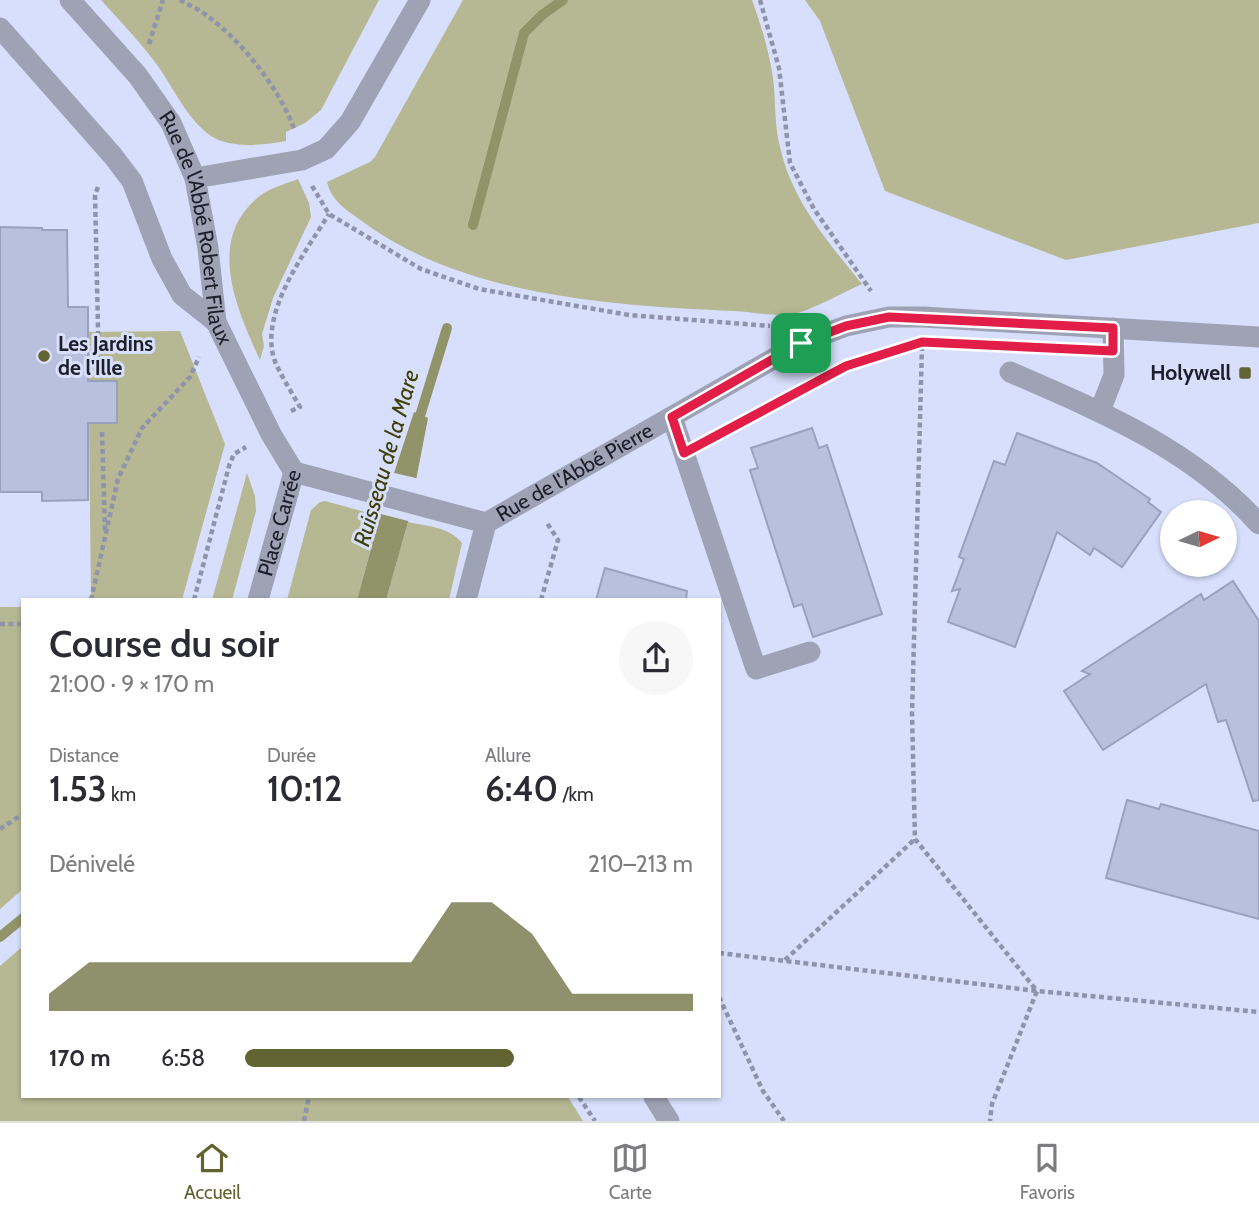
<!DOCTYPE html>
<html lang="fr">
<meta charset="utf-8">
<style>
body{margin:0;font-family:Cabin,sans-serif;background:#f7f7f7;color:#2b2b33;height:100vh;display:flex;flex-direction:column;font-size:26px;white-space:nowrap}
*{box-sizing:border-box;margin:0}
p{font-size:23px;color:#7c7c81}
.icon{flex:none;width:38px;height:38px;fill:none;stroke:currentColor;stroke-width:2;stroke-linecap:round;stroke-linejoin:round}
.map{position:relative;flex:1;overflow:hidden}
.sheet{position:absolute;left:21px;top:598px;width:700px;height:500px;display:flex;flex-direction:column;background:#fff;border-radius:0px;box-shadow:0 2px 5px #0004}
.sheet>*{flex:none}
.needle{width:46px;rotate:85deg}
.tools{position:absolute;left:1160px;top:500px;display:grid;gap:14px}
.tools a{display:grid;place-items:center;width:77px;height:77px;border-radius:50%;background:#fff;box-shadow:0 2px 5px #0004;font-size:35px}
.pin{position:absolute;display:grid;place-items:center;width:60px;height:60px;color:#fff;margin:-30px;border-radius:14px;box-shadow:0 4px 10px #0006}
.round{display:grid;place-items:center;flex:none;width:74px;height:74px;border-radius:37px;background:#f7f7f7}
.head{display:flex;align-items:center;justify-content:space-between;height:119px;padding:0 28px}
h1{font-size:38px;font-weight:600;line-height:52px}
.stats{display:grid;grid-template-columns:repeat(3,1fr);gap:10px;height:119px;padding:7px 28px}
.stats div{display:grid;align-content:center}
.stats b{font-size:35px;font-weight:600}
.stats small{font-size:19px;font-weight:400}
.stats p{font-size:19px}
.chart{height:196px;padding:14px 28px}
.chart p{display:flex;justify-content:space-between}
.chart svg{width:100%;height:126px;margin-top:7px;fill:#616330;opacity:.7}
ul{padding:0 28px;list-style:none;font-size:23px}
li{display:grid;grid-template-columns:112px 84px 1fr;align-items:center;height:52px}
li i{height:18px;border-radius:9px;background:#616330}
.tabs{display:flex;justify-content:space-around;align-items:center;height:98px;border-top:2px solid #e1e1e2;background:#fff;font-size:19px;color:#7c7c81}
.tabs a{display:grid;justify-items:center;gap:4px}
.tabs .current{color:#616330}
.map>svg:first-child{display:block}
.green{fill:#b5b892}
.water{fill:#919368}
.pier{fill:#d7dffc}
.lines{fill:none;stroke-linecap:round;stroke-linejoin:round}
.stream{stroke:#919368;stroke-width:10}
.building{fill:#b9c0dd;stroke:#9aa1bd;stroke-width:2}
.path{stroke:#8f94aa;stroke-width:4.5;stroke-dasharray:5 3.5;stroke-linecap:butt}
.minor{stroke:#9da2b4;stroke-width:21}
.route-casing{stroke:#fff;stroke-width:14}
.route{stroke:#e11d48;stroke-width:9}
.poi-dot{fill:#616330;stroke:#d7dffc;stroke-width:2.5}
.labels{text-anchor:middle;stroke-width:6;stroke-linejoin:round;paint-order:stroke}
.street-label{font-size:21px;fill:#1d1f2a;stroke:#d7dffc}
.poi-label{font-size:21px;font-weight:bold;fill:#1d1f2a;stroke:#d7dffc;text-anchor:start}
.water-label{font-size:23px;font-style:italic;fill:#40410a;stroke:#d7dffc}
</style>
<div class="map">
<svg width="1259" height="1121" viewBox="0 0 1259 1121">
<rect width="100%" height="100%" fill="#d7dffc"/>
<!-- green -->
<path class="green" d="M 101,0 L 379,0 L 321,110 L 305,123 L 286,132 L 286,141 C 264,145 231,149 211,136 C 187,119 174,89 158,66 C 141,43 121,22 101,0 Z
M 463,0 L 752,0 C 761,25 769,51 773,78 C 776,100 774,125 780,147 C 792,201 828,242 862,284 C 846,291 808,312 793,314 C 775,317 753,312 735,311 C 615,306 465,296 366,224 C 350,212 332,203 327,182 L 370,162 L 375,157 Z
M 805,0 L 1259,0 L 1259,223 L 1066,260 L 885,191 L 820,21 Z
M 298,179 L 309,203 L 311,217 L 273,298 L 262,334 L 264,346 L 260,360 C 238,312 207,244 254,201 C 266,189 282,185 298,179 Z
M 180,331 L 225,444 L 182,600 L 91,600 L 88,332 Z
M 247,473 L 255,496 L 256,511 L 232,600 L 212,600 Z
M 325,501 L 380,516 L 357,600 L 287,600 L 311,510 L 320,502 Z
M 408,522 C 426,526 450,527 462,543 L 449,600 L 386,600 Z
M 0,607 L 23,607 L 23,889 L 0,909 Z
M 23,946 L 23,1097 L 568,1097 L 583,1121 L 0,1121 L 0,966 Z"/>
<!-- water -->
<path class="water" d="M 414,412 L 428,418 L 408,522 L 386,600 L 357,600 L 380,516 Z"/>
<!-- pier -->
<path class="pier" d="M 390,472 L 420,479 L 412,522 L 377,513 Z"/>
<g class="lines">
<!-- stream -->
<path class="stream" d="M 473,225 L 524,33 L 542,15 L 563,0
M 416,429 L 447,328
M 0,937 L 23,918"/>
</g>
<!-- building -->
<path class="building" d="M 0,227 L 42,228 L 42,230 L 67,230 L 68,307 L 88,307 L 88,381 L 117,381 L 117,423 L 88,423 L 88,500 L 42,501 L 42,492 L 0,492 Z
M 812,428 L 819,448 L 827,445 L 882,614 L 813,637 L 802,604 L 794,607 L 750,470 L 758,468 L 751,448 Z
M 1017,433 L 1097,463 L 1150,499 L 1148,502 L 1161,512 L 1122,567 L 1094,548 L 1090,555 L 1057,532 L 1015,647 L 948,622 L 960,589 L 952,591 L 964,559 L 959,557 L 994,461 L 1005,465 Z
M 605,568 L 687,591 L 686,600 L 596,600 Z
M 1233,581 L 1259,621 L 1259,800 L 1253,801 L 1226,720 L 1218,722 L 1206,684 L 1103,750 L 1064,691 L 1090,674 L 1082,671 L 1201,594 L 1204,600 Z
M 1127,800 L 1159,809 L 1161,804 L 1259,831 L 1259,919 L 1106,878 Z"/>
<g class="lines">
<!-- path -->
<path class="path" d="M 180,0 C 189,5 200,10 209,17 C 245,45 279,88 295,131
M 760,0 L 779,68 L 790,163 L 814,209 L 871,291
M 149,44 L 163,0
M 312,186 L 329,214 L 421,269 L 479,289 L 629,315 L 770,326
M 98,187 L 95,195 L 99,371
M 922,346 L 912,713 L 915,839 L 1037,991 L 992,1104 L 990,1121
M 291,411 L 300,407 C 292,393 283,379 276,364 C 256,316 305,253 329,214
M 102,432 L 105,531
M 710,439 L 846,366 L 900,349
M 91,600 L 118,479 L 142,428 L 190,377 L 199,357
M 194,600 L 229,466 L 234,454 L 246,447
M 541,600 L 558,540 L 547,523
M 0,624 L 23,624
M 0,829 L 23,814
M 719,953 L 1037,991 L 1259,1012
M 785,960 L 915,839
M 719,997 L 763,1091 L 784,1121
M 579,1097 L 595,1121
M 304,1121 L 309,1097"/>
<!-- minor -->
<g class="minor">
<path id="s1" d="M 70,0 L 138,76 L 171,123 L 195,178 L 208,248 L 216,322 L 271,434 L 294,472"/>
<path d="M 0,28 L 113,156 L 132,181 L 162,259 L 182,295 L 216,322"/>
<path d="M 195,178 L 302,160 L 326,149 L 350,122 L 420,0"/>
<path d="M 1010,372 C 1100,411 1192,449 1259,524"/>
<path d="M 1100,411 L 1114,375 L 1113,328"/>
<path d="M 672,417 L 756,669 L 810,652"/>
<path d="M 294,472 L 486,523"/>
<path id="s2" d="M 486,523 L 801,343 L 846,326 L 889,317 L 923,317 L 1259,337"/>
<path id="s3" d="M 258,600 L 294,472"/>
<path d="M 466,600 L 486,523"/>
<path d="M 654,1097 L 669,1121"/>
</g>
</g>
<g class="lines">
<defs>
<path id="route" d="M 889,317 L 1113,328 L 1113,351 L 922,342 L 846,366 L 684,453 L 672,417 L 801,343 L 846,326 Z"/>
</defs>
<!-- route casing -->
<use href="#route" class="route-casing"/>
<!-- route -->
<use href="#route" class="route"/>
</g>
<!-- markers -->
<g class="poi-dot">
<circle cx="44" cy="356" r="7"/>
<rect x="1238" y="366" width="14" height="14" rx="3.5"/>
</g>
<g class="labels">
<!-- street labels -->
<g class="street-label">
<text dy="7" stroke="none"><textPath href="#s1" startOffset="268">Rue de l'Abbé Robert Filaux</textPath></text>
<text dy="7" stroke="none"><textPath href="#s2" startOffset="102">Rue de l'Abbé Pierre</textPath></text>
<text dy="7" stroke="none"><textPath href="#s3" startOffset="80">Place Carrée</textPath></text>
</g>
<!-- poi labels -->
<g class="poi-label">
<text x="58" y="351">Les Jardins<tspan x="58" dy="24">de l'Ille</tspan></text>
<text x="1231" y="380" text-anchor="end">Holywell</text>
</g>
<!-- water labels -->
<g class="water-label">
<text transform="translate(386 458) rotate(-74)" y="8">Ruisseau de la Mare</text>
</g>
</g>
</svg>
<div class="tools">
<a><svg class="needle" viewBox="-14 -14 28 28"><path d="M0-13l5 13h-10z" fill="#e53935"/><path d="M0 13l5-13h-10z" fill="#7c7c81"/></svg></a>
</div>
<div class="pin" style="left:801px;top:343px;background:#1e9e55"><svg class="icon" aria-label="arrive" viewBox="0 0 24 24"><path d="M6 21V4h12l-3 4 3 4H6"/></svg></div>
<section class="sheet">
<div class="head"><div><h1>Course du soir</h1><p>21:00 · 9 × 170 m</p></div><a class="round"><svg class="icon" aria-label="share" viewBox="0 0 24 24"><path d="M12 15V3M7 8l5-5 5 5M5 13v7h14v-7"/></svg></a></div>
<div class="stats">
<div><p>Distance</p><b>1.53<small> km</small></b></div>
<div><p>Durée</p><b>10:12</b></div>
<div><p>Allure</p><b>6:40<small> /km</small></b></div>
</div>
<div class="chart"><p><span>Dénivelé</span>210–213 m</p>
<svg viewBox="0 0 160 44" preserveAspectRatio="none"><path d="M0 44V38L10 27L20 27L30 27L40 27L50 27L60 27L70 27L80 27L90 27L100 6L110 6L120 17L130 38L140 38L150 38L160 38V44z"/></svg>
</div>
<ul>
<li><b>170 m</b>6:58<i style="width:60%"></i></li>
</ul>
</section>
</div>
<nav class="tabs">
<a class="current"><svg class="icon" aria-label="home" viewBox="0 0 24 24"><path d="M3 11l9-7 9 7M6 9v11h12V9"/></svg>Accueil</a>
<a><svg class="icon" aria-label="map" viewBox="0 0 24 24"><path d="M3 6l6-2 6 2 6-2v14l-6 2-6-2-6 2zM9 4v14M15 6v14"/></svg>Carte</a>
<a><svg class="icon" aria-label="saved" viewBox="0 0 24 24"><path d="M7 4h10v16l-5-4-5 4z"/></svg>Favoris</a>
</nav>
